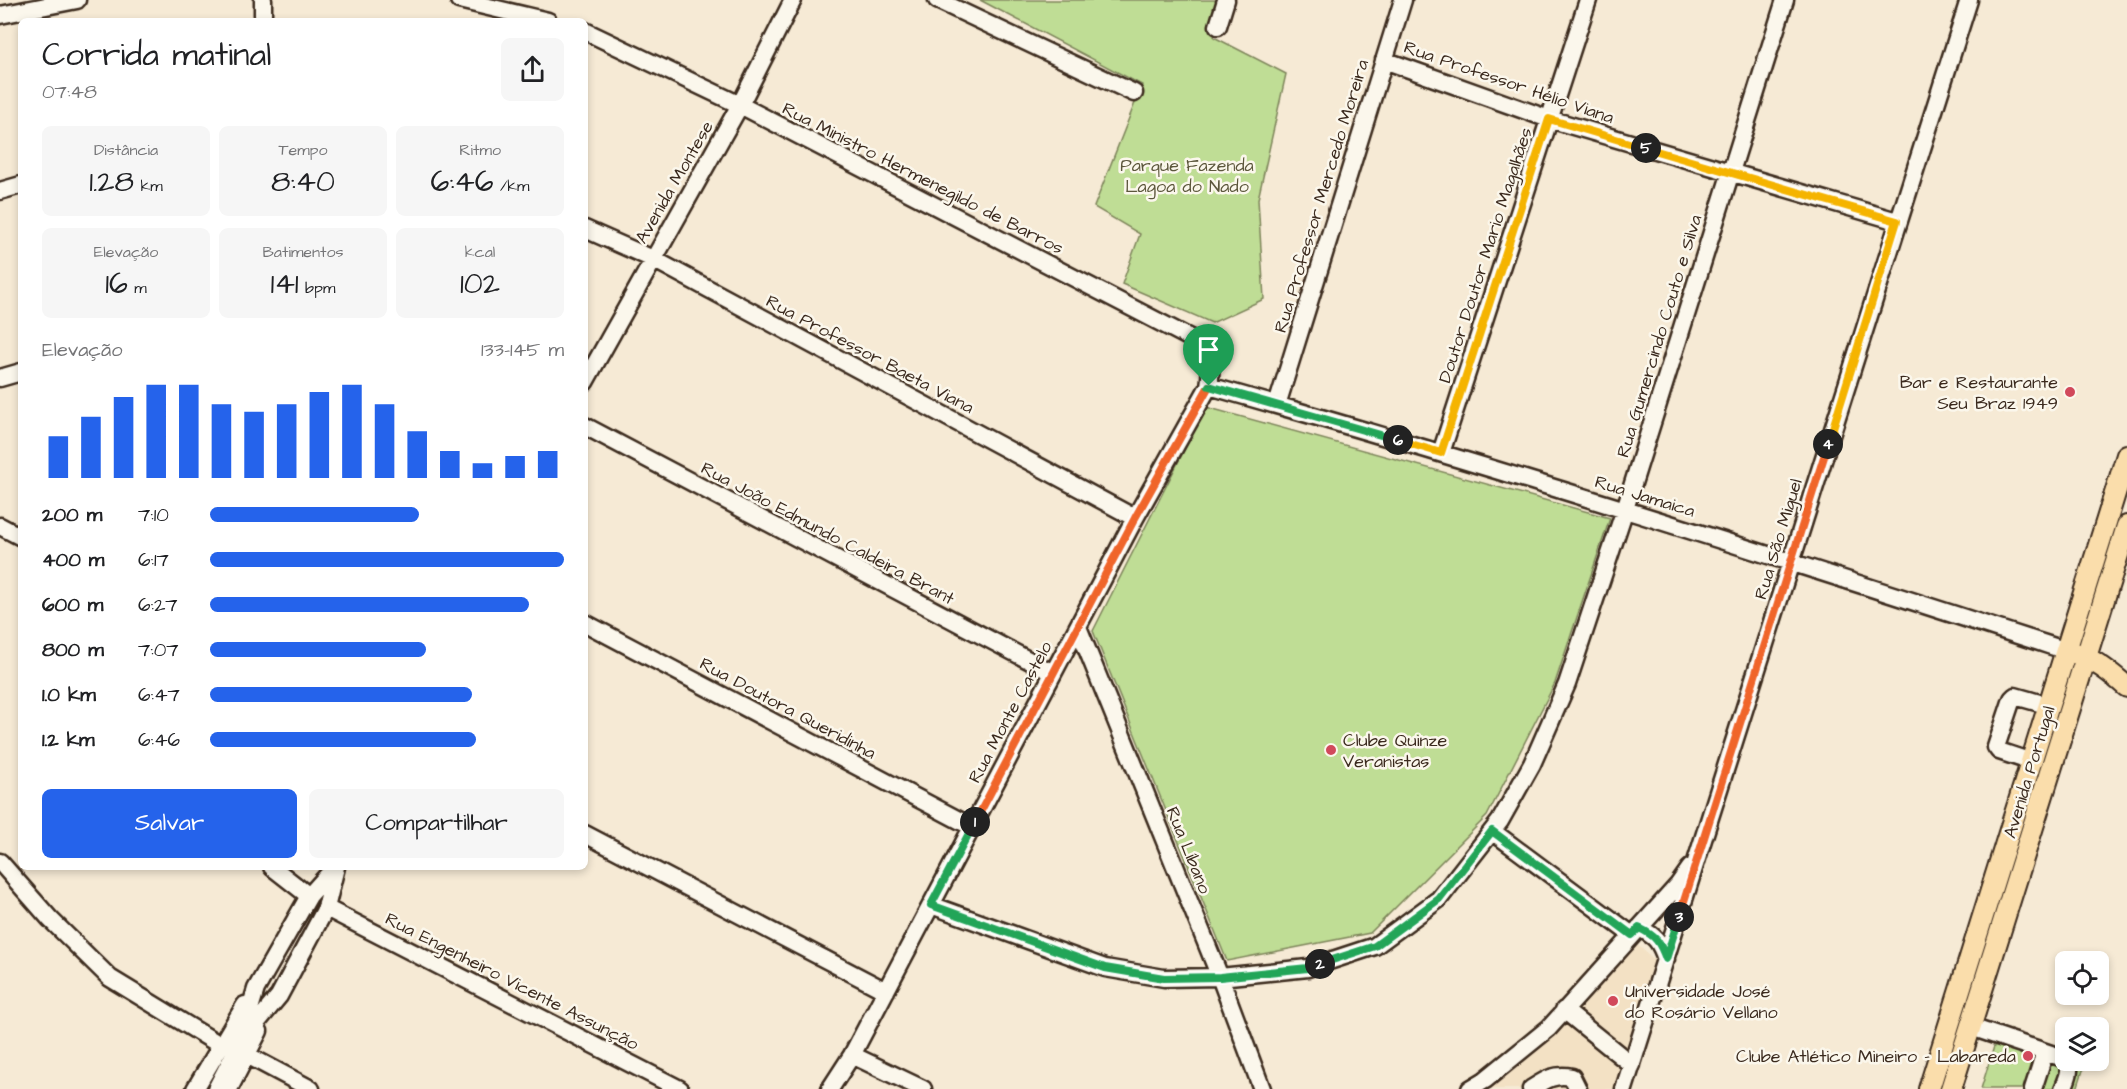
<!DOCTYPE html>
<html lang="pt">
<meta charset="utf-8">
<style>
body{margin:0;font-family:"Architects Daughter",sans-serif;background:#f6f6f6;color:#202124;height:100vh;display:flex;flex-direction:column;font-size:22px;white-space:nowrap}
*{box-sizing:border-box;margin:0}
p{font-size:20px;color:#757577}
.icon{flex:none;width:33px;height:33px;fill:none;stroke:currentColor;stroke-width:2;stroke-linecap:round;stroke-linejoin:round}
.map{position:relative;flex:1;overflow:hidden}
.details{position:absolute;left:18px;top:18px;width:570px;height:852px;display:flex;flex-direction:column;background:#fff;border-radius:9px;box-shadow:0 3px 9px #0003}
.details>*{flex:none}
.fabs{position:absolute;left:2055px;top:951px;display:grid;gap:12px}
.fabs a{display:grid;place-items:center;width:54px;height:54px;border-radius:9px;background:#fff;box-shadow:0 3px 9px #0003;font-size:30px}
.pin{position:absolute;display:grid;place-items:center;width:51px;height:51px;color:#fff;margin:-62px -26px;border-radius:50% 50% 50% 0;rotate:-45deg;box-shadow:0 0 6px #0007}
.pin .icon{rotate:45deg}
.km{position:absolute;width:30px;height:30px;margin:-15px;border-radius:50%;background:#222;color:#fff;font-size:16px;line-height:30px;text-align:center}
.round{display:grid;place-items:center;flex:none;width:63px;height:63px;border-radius:9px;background:#f6f6f6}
.headline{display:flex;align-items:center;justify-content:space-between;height:102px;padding:0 24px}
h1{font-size:33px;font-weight:600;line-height:45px}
.figures{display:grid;grid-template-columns:repeat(3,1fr);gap:9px;height:102px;padding:6px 24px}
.figures div{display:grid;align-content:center;border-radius:9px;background:#f6f6f6;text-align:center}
.figures b{font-size:30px;font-weight:600}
.figures small{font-size:16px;font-weight:400}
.figures p{font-size:16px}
.chart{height:168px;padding:12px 24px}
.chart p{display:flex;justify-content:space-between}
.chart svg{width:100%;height:108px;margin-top:6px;stroke:#2563eb;stroke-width:6}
.action{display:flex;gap:12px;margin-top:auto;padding:12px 24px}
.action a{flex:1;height:69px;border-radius:9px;background:#2563eb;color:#fff;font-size:24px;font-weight:600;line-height:69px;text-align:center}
.action a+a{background:#f6f6f6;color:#202124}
ul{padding:0 24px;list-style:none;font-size:20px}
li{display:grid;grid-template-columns:96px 72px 1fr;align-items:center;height:45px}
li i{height:15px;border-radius:8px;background:#2563eb}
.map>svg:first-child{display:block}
.built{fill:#f3e1c4}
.green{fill:#bfdd95;stroke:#7d845a;stroke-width:1.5}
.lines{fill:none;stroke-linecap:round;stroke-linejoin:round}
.minor-casing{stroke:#3b2a1e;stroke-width:21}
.major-casing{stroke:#3b2a1e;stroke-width:24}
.minor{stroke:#fbf7ec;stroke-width:16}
.major{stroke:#faddab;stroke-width:20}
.split-1-casing{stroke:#fff;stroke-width:12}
.split-2-casing{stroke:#fff;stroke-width:12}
.split-3-casing{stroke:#fff;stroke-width:12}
.split-4-casing{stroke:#fff;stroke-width:12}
.split-5-casing{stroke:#fff;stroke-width:12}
.split-6-casing{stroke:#fff;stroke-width:12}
.split-7-casing{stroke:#fff;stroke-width:12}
.split-1{stroke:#f0652b;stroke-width:8}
.split-2{stroke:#22a559;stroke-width:8}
.split-3{stroke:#22a559;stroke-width:8}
.split-4{stroke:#f0652b;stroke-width:8}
.split-5{stroke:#f5b400;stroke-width:8}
.split-6{stroke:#f5b400;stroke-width:8}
.split-7{stroke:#22a559;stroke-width:8}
.poi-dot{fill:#d1495b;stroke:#fbf7ec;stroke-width:2}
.labels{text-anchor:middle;stroke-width:5;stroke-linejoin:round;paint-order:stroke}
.street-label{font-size:18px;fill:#3b2a1e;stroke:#fbf7ec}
.park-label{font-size:18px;fill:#5c573c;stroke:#fbf7ec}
.poi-label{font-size:18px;fill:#3b2a1e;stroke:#fbf7ec;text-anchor:end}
</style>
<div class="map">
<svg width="2127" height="1089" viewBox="0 0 2127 1089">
<rect width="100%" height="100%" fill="#f6ead5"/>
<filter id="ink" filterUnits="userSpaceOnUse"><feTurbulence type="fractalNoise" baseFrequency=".0167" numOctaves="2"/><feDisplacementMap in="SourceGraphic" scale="12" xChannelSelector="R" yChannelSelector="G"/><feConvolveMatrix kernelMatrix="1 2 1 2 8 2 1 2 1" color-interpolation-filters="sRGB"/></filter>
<g filter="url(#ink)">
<!-- built -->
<path class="built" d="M 1634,942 L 1656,961 L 1613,1089 L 1477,1089 L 1550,1040 Z"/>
<!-- green -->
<path class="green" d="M 980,0 L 1224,0 L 1214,37 L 1286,74 L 1258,199 L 1264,299 L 1212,323 L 1122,284 L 1140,234 L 1094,207 L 1142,85 Z
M 1206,407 L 1610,518 L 1555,683 L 1487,816 L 1370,933 L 1227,961 L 1093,631 Z
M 1999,1030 L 2066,1060 L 2086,1061 L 2077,1089 L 1981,1089 Z"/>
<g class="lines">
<defs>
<path id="minor" d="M 459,0 L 548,21
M 937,0 L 1134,93
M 0,15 L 77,0
M 263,21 L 263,0
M 1218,26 L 1226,0
M 585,31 L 740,105 L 1192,339 C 1210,355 1213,362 1209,386 L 1135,518 L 852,1055 L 830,1089
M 1384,60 L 1549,119 L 1897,221
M 0,191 L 21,185
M 585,229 L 653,259 L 1135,518
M 0,378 L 21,372
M 585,382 L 740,105 L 793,0
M 1209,386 C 1498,467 1782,559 2067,651
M 1277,405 L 1403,0
M 585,426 L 1053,673
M 1441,453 L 1588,0
M 0,526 L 21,537
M 585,623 L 972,827
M 1078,627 L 1220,977 L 1262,1089
M 2032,762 L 1999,751 L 1996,747 L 2012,699 L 2015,696 L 2050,706
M 1492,831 L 1632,935
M 585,834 L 886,991
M 0,862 L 50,919 L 110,978 L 220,1045
M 272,867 L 309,896
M 931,905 L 1105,968 L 1164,978 L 1220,977 L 1308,968 L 1375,946 L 1439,899 L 1500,821 L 1532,764 L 1567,684 L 1625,509 L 1785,0
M 326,908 L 680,1089
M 1639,928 C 1656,936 1660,942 1666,959
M 1564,1010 L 1632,1065
M 1971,1027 L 2066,1059
M 242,1035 L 256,989 L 309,896 L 334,868
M 247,1055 L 311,1089
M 852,1055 L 923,1089
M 195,1089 L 245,1005
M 216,1089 L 240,1043 L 279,996 L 326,908 L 336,867
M 229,1089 L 259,1031
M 1470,1089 L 1485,1080 L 1549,1028 L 1678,885 L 1690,868
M 1531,1089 C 1545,1080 1555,1073 1572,1077 L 1578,1089
M 1624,1089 L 1969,0
M 2033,1089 L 2045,1052
M 2063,1089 C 2067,1079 2072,1070 2067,1060"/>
<path id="major" d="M 2075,653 C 2095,660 2111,673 2127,687
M 1929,1089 L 2127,455
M 1951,1089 L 2127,526"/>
</defs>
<!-- minor casing -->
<use href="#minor" class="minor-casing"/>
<!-- major casing -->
<use href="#major" class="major-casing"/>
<!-- minor -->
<use href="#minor" class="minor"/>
<!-- major -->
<use href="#major" class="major"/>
</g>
</g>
<g class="lines" filter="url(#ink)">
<defs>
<path id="split-1" d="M 975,822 L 1135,518 L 1209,386"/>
<path id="split-2" d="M 975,822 L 931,905 L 1105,968 L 1164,978 L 1220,977 L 1308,968 L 1320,964"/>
<path id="split-3" d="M 1320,964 L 1375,946 L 1439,899 L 1492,831 L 1632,935 L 1639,928 C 1656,936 1660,942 1666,959 L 1679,917"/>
<path id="split-4" d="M 1679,917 L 1828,444"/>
<path id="split-5" d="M 1646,148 L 1897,221 L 1828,444"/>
<path id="split-6" d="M 1398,440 L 1441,453 L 1549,119 L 1646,148"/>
<path id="split-7" d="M 1209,386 L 1398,440"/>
</defs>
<!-- split-1 casing -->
<use href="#split-1" class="split-1-casing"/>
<!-- split-2 casing -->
<use href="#split-2" class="split-2-casing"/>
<!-- split-3 casing -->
<use href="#split-3" class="split-3-casing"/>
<!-- split-4 casing -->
<use href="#split-4" class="split-4-casing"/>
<!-- split-5 casing -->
<use href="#split-5" class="split-5-casing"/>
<!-- split-6 casing -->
<use href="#split-6" class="split-6-casing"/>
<!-- split-7 casing -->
<use href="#split-7" class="split-7-casing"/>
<!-- split-1 -->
<use href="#split-1" class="split-1"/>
<!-- split-2 -->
<use href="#split-2" class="split-2"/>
<!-- split-3 -->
<use href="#split-3" class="split-3"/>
<!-- split-4 -->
<use href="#split-4" class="split-4"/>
<!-- split-5 -->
<use href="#split-5" class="split-5"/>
<!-- split-6 -->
<use href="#split-6" class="split-6"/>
<!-- split-7 -->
<use href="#split-7" class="split-7"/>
</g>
<!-- markers -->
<g class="poi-dot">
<circle cx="2070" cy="392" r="6"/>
<circle cx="1331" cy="750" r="6"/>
<circle cx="1613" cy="1001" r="6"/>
<circle cx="2028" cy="1056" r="6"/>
</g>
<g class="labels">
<!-- street labels -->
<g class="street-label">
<text transform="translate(1509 82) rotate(19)" y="6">Rua Professor Hélio Viana</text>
<text transform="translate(923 178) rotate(27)" y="6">Rua Ministro Hermenegildo de Barros</text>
<text transform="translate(674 182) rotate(-60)" y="6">Avenida Montese</text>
<text transform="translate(1321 196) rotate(-73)" y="6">Rua Professor Mercedo Moreira</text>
<text transform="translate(1485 255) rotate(-72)" y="6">Doutor Doutor Mario Magalhães</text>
<text transform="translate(1659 336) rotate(-73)" y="6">Rua Gumercindo Couto e Silva</text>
<text transform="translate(870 354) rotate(28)" y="6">Rua Professor Baeta Viana</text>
<text transform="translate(1645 496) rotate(17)" y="6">Rua Jamaica</text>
<text transform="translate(828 533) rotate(28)" y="6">Rua João Edmundo Caldeira Brant</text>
<text transform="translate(1778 539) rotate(-73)" y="6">Rua São Miguel</text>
<text transform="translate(788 708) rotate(28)" y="6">Rua Doutora Queridinha</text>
<text transform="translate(1010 712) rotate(-62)" y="6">Rua Monte Castelo</text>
<text transform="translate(2029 772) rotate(-73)" y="6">Avenida Portugal</text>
<text transform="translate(1189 850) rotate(68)" y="6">Rua Líbano</text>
<text transform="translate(512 981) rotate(27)" y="6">Rua Engenheiro Vicente Assunção</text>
</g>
<!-- park labels -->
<g class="park-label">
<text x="1187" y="171">Parque Fazenda<tspan x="1187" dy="21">Lagoa do Nado</tspan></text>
</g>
<!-- poi labels -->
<g class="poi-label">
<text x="2058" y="388">Bar e Restaurante<tspan x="2058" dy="21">Seu Braz 1949</tspan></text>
<text x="1343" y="746" text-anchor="start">Clube Quinze<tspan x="1343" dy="21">Veranistas</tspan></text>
<text x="1625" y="997" text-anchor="start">Universidade José<tspan x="1625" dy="21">do Rosário Vellano</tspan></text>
<text x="2016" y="1062">Clube Atlético Mineiro - Labareda</text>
</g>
</g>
</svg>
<div class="fabs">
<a><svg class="icon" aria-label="locate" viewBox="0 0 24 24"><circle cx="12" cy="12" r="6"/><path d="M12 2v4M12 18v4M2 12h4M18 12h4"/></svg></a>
<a><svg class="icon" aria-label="layers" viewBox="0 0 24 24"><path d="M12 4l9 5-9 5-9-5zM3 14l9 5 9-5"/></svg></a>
</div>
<div class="pin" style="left:1209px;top:386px;background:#1e9e55"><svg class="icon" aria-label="arrive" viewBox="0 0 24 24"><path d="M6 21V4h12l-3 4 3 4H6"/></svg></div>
<b class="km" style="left:975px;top:822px">1</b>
<b class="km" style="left:1320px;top:964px">2</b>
<b class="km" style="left:1679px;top:917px">3</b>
<b class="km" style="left:1828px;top:444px">4</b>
<b class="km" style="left:1646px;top:148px">5</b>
<b class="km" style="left:1398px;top:440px">6</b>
<section class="details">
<div class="headline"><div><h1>Corrida matinal</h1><p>07:48</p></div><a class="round"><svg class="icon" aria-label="share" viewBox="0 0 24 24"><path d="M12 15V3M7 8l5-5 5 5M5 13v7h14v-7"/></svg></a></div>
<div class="figures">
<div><p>Distância</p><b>1.28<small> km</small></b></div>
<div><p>Tempo</p><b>8:40</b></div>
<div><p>Ritmo</p><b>6:46<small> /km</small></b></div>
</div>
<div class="figures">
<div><p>Elevação</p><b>16<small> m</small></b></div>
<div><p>Batimentos</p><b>141<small> bpm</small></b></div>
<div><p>kcal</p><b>102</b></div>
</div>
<div class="chart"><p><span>Elevação</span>133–145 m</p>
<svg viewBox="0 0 160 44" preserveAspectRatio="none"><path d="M5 44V27M15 44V19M25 44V11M35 44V6M45 44V6M55 44V14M65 44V17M75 44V14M85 44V9M95 44V6M105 44V14M115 44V25M125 44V33M135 44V38M145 44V35M155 44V33"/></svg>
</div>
<ul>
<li><b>200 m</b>7:10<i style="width:59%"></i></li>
<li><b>400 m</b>6:17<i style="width:100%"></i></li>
<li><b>600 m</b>6:27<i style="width:90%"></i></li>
<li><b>800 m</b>7:07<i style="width:61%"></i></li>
<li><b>1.0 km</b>6:47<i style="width:74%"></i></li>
<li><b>1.2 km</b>6:46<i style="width:75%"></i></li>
</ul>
<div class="action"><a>Salvar</a><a>Compartilhar</a></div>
</section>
</div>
